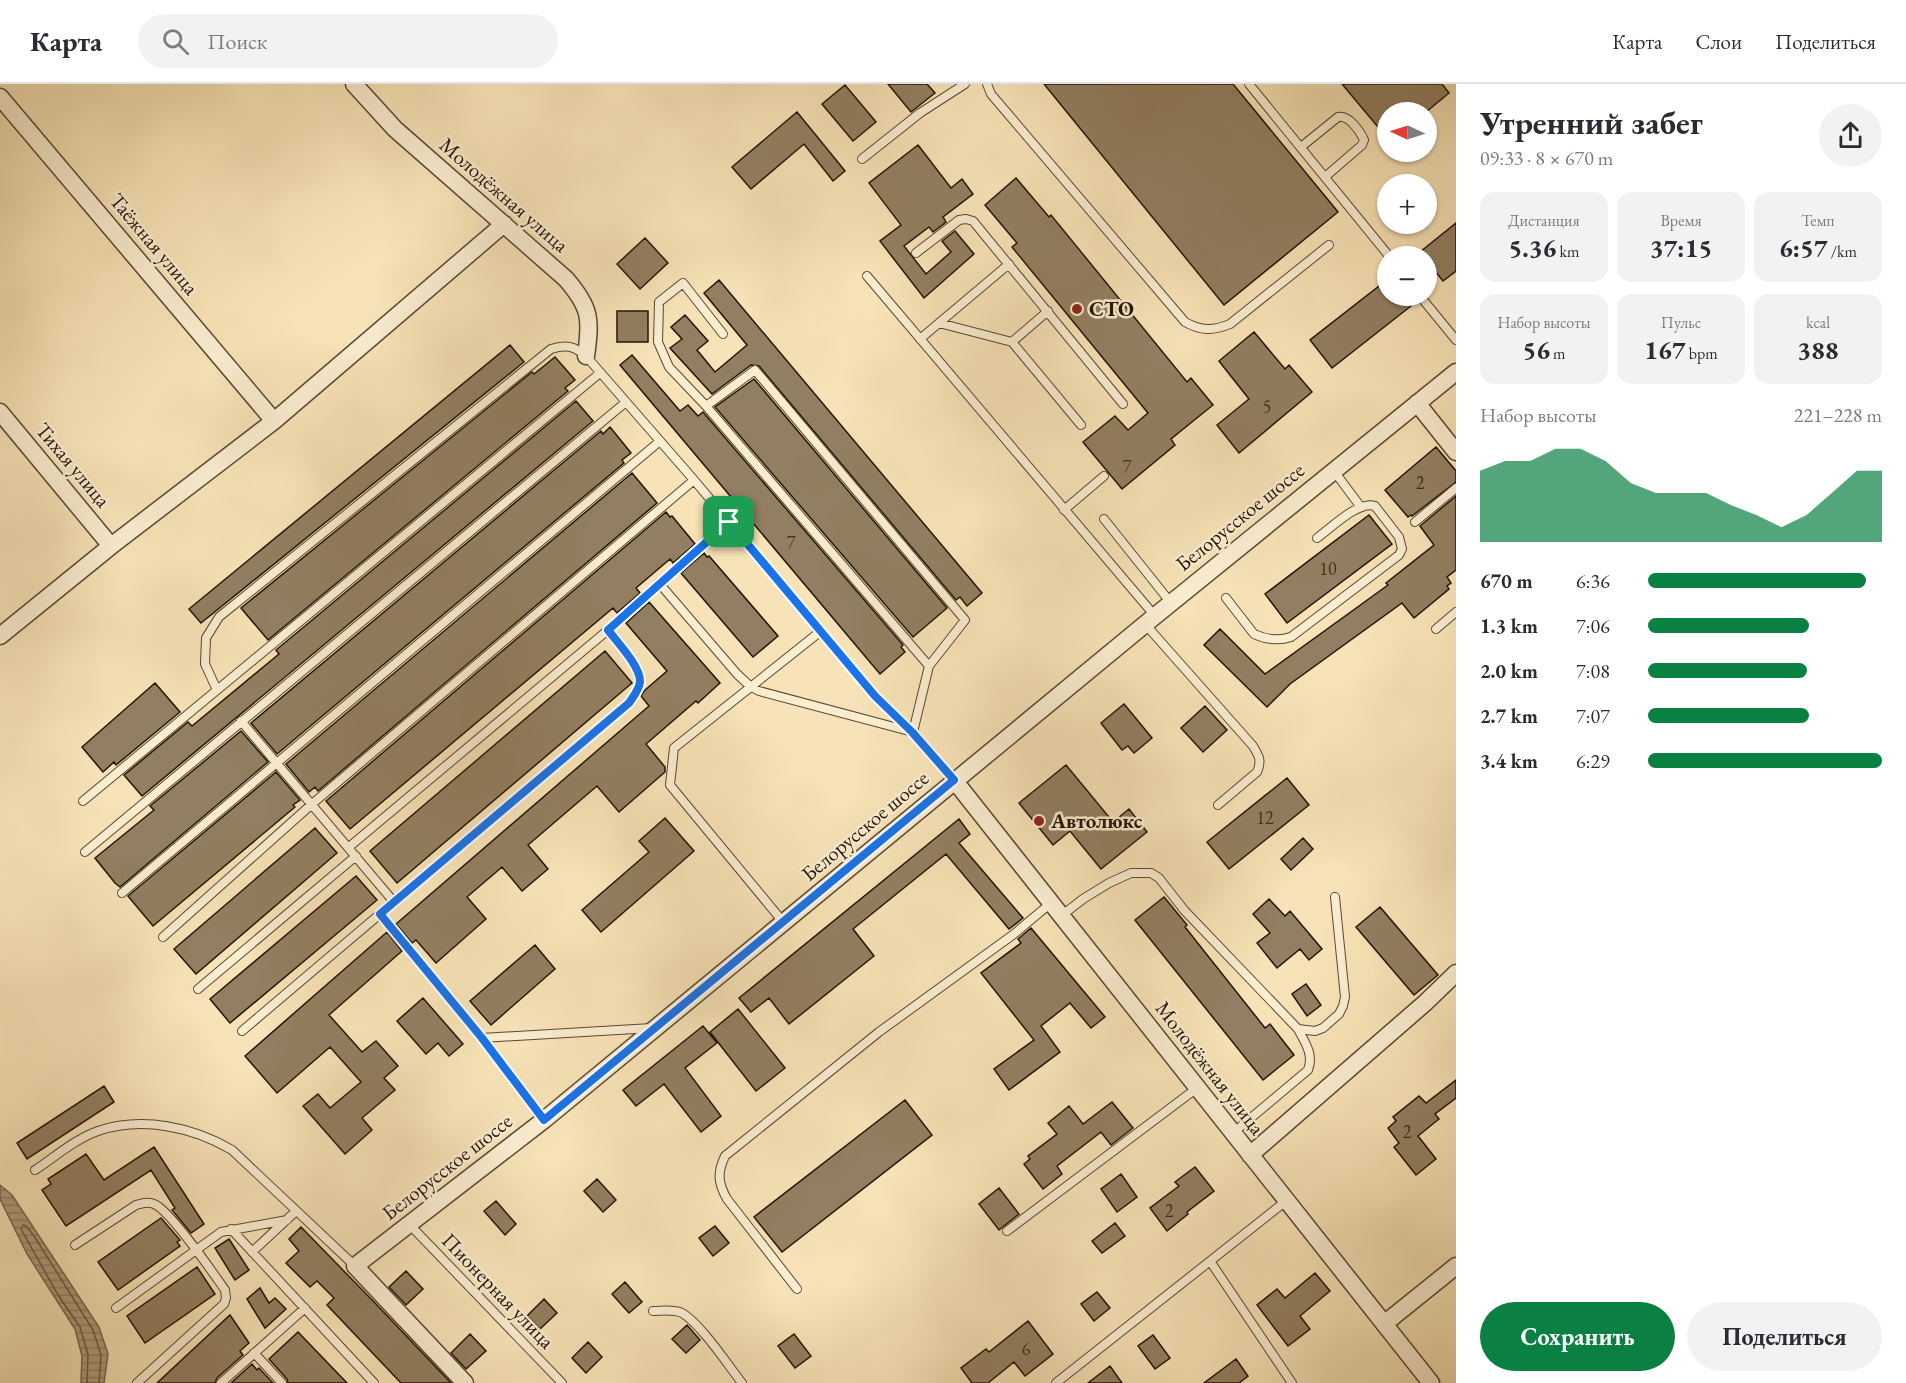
<!DOCTYPE html>
<html lang="ru">
<meta charset="utf-8">
<style>
body{margin:0;font-family:"EB Garamond",serif;background:#f2f2f3;color:#2b2b33;height:100vh;display:flex;flex-direction:column;font-size:22px;white-space:nowrap}
*{box-sizing:border-box;margin:0}
p{font-size:20px;color:#7c7c81}
.icon{flex:none;width:33px;height:33px;fill:none;stroke:currentColor;stroke-width:2;stroke-linecap:round;stroke-linejoin:round}
.map{position:relative;flex:1;overflow:hidden}
.panel{display:flex;flex-direction:column;background:#fff;width:450px}
.panel>*{flex:none}
.needle{width:39px;rotate:274deg}
.controls{position:absolute;left:1377px;top:18px;display:grid;gap:12px}
.controls a{display:grid;place-items:center;width:60px;height:60px;border-radius:50%;background:#fff;box-shadow:0 2px 4px #0004;font-size:30px}
.pin{position:absolute;display:grid;place-items:center;width:51px;height:51px;color:#fff;margin:-26px;border-radius:12px;box-shadow:0 3px 9px #0006}
.round{display:grid;place-items:center;flex:none;width:63px;height:63px;border-radius:32px;background:#f2f2f3}
.overview{display:flex;align-items:center;justify-content:space-between;height:102px;padding:0 24px}
h1{font-size:33px;font-weight:700;line-height:45px}
.metrics{display:grid;grid-template-columns:repeat(3,1fr);gap:9px;height:102px;padding:6px 24px}
.metrics div{display:grid;align-content:center;border-radius:15px;background:#f2f2f3;text-align:center}
.metrics b{font-size:26px;font-weight:700}
.metrics small{font-size:16px;font-weight:400}
.metrics p{font-size:16px}
.chart{height:168px;padding:12px 24px}
.chart p{display:flex;justify-content:space-between}
.chart svg{width:100%;height:108px;margin-top:6px;fill:#0b8043;opacity:.7}
.action{display:flex;gap:12px;margin-top:auto;padding:12px 24px}
.action a{flex:1;height:69px;border-radius:36px;background:#0b8043;color:#fff;font-size:24px;font-weight:700;line-height:69px;text-align:center}
.action a+a{background:#f2f2f3;color:#2b2b33}
ul{padding:0 24px;list-style:none;font-size:20px}
li{display:grid;grid-template-columns:96px 72px 1fr;align-items:center;height:45px}
li i{height:15px;border-radius:8px;background:#0b8043}
header{display:flex;align-items:center;gap:36px;box-sizing:border-box;height:84px;padding:0 30px;background:#fff;border-bottom:2px solid #e1e1e2}
header strong{font-size:28px}
nav{display:flex;gap:33px;margin-inline-start:auto;font-size:21px}
.search{width:420px;height:54px;background:#f2f2f3;display:flex;align-items:center;gap:15px;box-sizing:border-box;padding:0 21px;border-radius:33px;color:#7c7c81;font-size:22px}
main{display:flex;flex:1;min-height:0}
.map>svg:first-child{display:block}
.water{fill:url(#water-rules);stroke:#77654b;stroke-width:1.5}
.lines{fill:none;stroke-linecap:round;stroke-linejoin:round}
.shore{stroke:#6a583f;stroke-width:1.5}
.building{fill:#927f61;stroke:#241304;stroke-width:1.5}
.lane-casing{stroke:#594731;stroke-width:10}
.street-casing{stroke:#594731;stroke-width:19}
.lane{stroke:#faedd0;stroke-width:8}
.street{stroke:#faedd0;stroke-width:16}
.route-casing{stroke:#fff;stroke-width:12}
.route{stroke:#1a73e8;stroke-width:8}
.poi-dot{fill:#8f2418;stroke:#faedd0;stroke-width:2}
.labels{text-anchor:middle;stroke-width:5;stroke-linejoin:round;paint-order:stroke}
.number-label{font-size:18px;fill:#402e1b}
.street-label{font-size:21px;fill:#241304;stroke:#faedd0}
.poi-label{font-size:21px;font-weight:bold;fill:#241304;stroke:#faedd0;text-anchor:start}
</style>
<header>
<strong>Карта</strong>
<div class="search"><svg class="icon" aria-label="search" viewBox="0 0 24 24"><circle cx="10" cy="10" r="6"/><path d="M15 15l6 6"/></svg>Поиск</div>
<nav><a>Карта</a><a>Слои</a><a>Поделиться</a></nav>
</header>
<main>
<div class="map">
<svg width="1456" height="1299" viewBox="0 0 1456 1299">
<defs>
<pattern id="water-rules" width="6" height="5" patternUnits="userSpaceOnUse" patternTransform="scale(1.5)"><rect width="6" height="5" fill="#af9c7a"/><path d="M0 2.5h6" fill="none" stroke="#8e7e62"/></pattern>
</defs>
<rect width="100%" height="100%" fill="#f7e3b7"/>
<filter id="stains"><feTurbulence type="fractalNoise" baseFrequency=".00333" numOctaves="4"/><feColorMatrix values="0 0 0 0 .2 0 0 0 0 .09 0 0 0 0 .02 0 0 0 .5 -.17"/></filter>
<radialGradient id="worn" r=".72"><stop offset=".6" stop-color="#630" stop-opacity="0"/><stop offset="1" stop-color="#630" stop-opacity=".3"/></radialGradient>
<!-- water -->
<path class="water" d="M 0,1101 L 12,1111 L 99,1243 L 108,1270 L 104,1299 L 81,1299 L 82,1272 L 75,1245 L 27,1170 L 0,1115 Z"/>
<g class="lines">
<!-- shore -->
<path class="shore" d="M 87,1299 L 88,1271 L 80,1243 L 58,1211 L 21,1145 L 23,1141 L 26,1142 L 34,1152 L 93,1246 L 101,1271 L 99,1299"/>
</g>
<!-- building -->
<path class="building" d="M 888,0 L 927,0 L 935,9 L 911,28 Z
M 1044,0 L 1233,0 L 1338,128 L 1224,221 Z
M 1342,0 L 1442,0 L 1449,9 L 1426,28 L 1388,28 L 1388,55 Z
M 845,1 L 876,38 L 853,57 L 822,20 Z
M 797,28 L 845,87 L 833,97 L 804,60 L 751,105 L 732,83 Z
M 918,61 L 951,104 L 962,95 L 973,110 L 943,133 L 946,138 L 933,148 L 929,143 L 904,162 L 926,190 L 951,168 L 942,157 L 955,147 L 974,170 L 924,214 L 880,157 L 901,141 L 869,99 Z
M 1016,94 L 1049,133 L 1051,131 L 1187,298 L 1191,294 L 1213,321 L 1171,355 L 1175,361 L 1122,405 L 1083,358 L 1115,332 L 1128,346 L 1148,329 L 1012,163 L 1017,159 L 985,121 Z
M 1456,139 L 1456,187 L 1443,197 L 1426,176 L 1426,172 L 1424,172 L 1420,168 Z
M 645,154 L 668,179 L 640,205 L 617,180 Z
M 1388,195 L 1388,212 L 1403,212 L 1411,222 L 1332,284 L 1310,256 Z
M 719,196 L 982,509 L 967,522 L 960,513 L 956,516 L 759,282 L 751,281 L 712,310 L 670,264 L 682,255 L 671,243 L 685,231 L 708,257 L 697,266 L 715,288 L 747,261 L 704,209 Z
M 617,227 L 648,227 L 648,258 L 617,258 Z
M 1254,248 L 1285,285 L 1289,281 L 1312,308 L 1239,369 L 1217,341 L 1249,315 L 1219,277 Z
M 510,261 L 524,278 L 201,539 L 189,525 Z
M 632,271 L 680,327 L 688,321 L 698,332 L 703,328 L 903,561 L 901,563 L 905,568 L 880,590 L 620,281 Z
M 555,273 L 575,296 L 565,304 L 568,307 L 268,556 L 241,524 L 532,288 L 534,290 Z
M 754,295 L 947,524 L 913,553 L 715,323 Z
M 576,317 L 593,337 L 142,712 L 124,691 L 188,638 L 192,642 L 279,570 L 276,566 Z
M 610,343 L 631,369 L 622,376 L 624,379 L 277,670 L 251,639 L 601,347 L 603,350 Z
M 1436,363 L 1456,387 L 1456,398 L 1412,432 L 1411,431 L 1408,433 L 1385,406 Z
M 632,389 L 657,419 L 318,707 L 315,703 L 309,708 L 286,680 Z
M 1456,412 L 1456,486 L 1447,493 L 1451,499 L 1447,502 L 1449,505 L 1414,534 L 1402,519 L 1290,600 L 1267,623 L 1204,561 L 1220,545 L 1265,590 L 1388,501 L 1386,499 L 1434,461 L 1420,442 Z
M 666,428 L 670,433 L 672,432 L 695,460 L 673,479 L 670,475 L 636,504 L 640,509 L 617,529 L 613,524 L 350,745 L 326,717 Z
M 1369,431 L 1392,460 L 1287,539 L 1265,510 Z
M 704,469 L 707,473 L 709,472 L 778,552 L 753,573 L 681,489 Z
M 649,518 L 720,599 L 698,619 L 696,617 L 646,660 L 665,683 L 665,688 L 619,728 L 597,702 L 528,761 L 548,785 L 522,807 L 502,783 L 467,813 L 486,835 L 436,879 L 416,856 L 412,859 L 396,840 L 649,622 L 641,612 L 644,607 L 667,587 L 626,539 Z
M 605,567 L 632,599 L 397,799 L 370,767 Z
M 155,599 L 180,628 L 116,681 L 114,678 L 103,688 L 82,663 Z
M 1124,620 L 1152,654 L 1134,669 L 1128,662 L 1122,666 L 1101,639 Z
M 1205,622 L 1227,646 L 1203,668 L 1181,644 Z
M 241,647 L 268,678 L 120,803 L 115,799 L 95,774 L 154,726 L 150,722 Z
M 1066,681 L 1113,738 L 1129,725 L 1147,748 L 1101,785 L 1070,747 L 1053,761 L 1019,719 Z
M 276,688 L 300,716 L 293,721 L 295,723 L 153,842 L 128,812 Z
M 1287,694 L 1309,721 L 1229,785 L 1207,758 Z
M 665,734 L 694,767 L 601,848 L 582,826 L 649,768 L 639,757 Z
M 959,735 L 970,750 L 959,759 L 1023,834 L 1009,845 L 946,770 L 853,845 L 874,872 L 789,940 L 769,914 L 751,928 L 739,914 Z
M 315,744 L 337,769 L 196,890 L 174,865 Z
M 1303,754 L 1313,765 L 1291,786 L 1281,775 Z
M 356,792 L 377,816 L 230,939 L 210,915 Z
M 1164,813 L 1187,841 L 1185,843 L 1265,944 L 1270,940 L 1294,971 L 1263,996 L 1135,836 Z
M 1269,815 L 1285,832 L 1290,827 L 1322,865 L 1309,876 L 1300,865 L 1277,884 L 1257,859 L 1270,849 L 1253,830 Z
M 1380,823 L 1438,891 L 1414,911 L 1356,843 Z
M 1031,844 L 1105,933 L 1091,944 L 1070,919 L 1041,942 L 1060,968 L 1009,1006 L 994,985 L 1034,956 L 981,889 L 1021,859 L 1018,855 Z
M 387,848 L 402,867 L 329,931 L 362,968 L 376,957 L 398,982 L 384,994 L 395,1006 L 362,1034 L 372,1046 L 345,1070 L 303,1022 L 318,1010 L 330,1024 L 361,998 L 330,963 L 277,1009 L 245,972 Z
M 535,861 L 555,885 L 491,941 L 470,917 Z
M 1306,900 L 1321,921 L 1307,932 L 1292,910 Z
M 423,914 L 463,960 L 449,972 L 438,959 L 426,970 L 397,937 Z
M 738,925 L 785,984 L 756,1007 L 710,948 Z
M 703,942 L 717,959 L 685,984 L 721,1032 L 701,1048 L 664,1000 L 636,1022 L 623,1006 Z
M 1456,996 L 1456,1014 L 1435,1030 L 1439,1035 L 1418,1052 L 1436,1075 L 1416,1091 L 1394,1063 L 1399,1059 L 1388,1044 L 1396,1037 L 1393,1033 L 1419,1012 L 1426,1019 Z
M 104,1002 L 114,1018 L 27,1075 L 17,1059 Z
M 905,1016 L 932,1051 L 782,1168 L 754,1133 Z
M 1112,1018 L 1133,1044 L 1111,1061 L 1101,1048 L 1057,1082 L 1062,1090 L 1043,1105 L 1024,1080 L 1030,1075 L 1028,1072 L 1057,1050 L 1048,1039 L 1069,1022 L 1083,1040 Z
M 154,1063 L 204,1140 L 191,1149 L 172,1126 L 175,1124 L 151,1086 L 66,1142 L 42,1106 L 51,1100 L 48,1095 L 86,1070 L 104,1096 Z
M 1195,1083 L 1214,1107 L 1187,1128 L 1188,1130 L 1167,1147 L 1150,1124 L 1179,1102 L 1175,1098 Z
M 1121,1090 L 1137,1113 L 1117,1128 L 1101,1105 Z
M 597,1095 L 616,1116 L 603,1128 L 584,1107 Z
M 999,1104 L 1019,1130 L 999,1146 L 979,1120 Z
M 496,1117 L 516,1140 L 505,1151 L 484,1127 Z
M 161,1134 L 180,1156 L 177,1158 L 180,1162 L 118,1206 L 98,1178 Z
M 1115,1139 L 1125,1152 L 1102,1169 L 1092,1157 Z
M 715,1142 L 729,1159 L 713,1172 L 699,1154 Z
M 301,1143 L 374,1218 L 451,1299 L 401,1299 L 327,1221 L 334,1214 L 317,1197 L 310,1203 L 286,1179 L 299,1167 L 289,1155 Z
M 229,1155 L 249,1186 L 235,1196 L 215,1164 Z
M 197,1183 L 215,1210 L 145,1259 L 127,1232 Z
M 406,1187 L 423,1205 L 406,1221 L 389,1203 Z
M 1315,1189 L 1330,1207 L 1300,1232 L 1310,1245 L 1288,1262 L 1257,1221 L 1277,1205 L 1285,1214 Z
M 625,1198 L 642,1218 L 629,1229 L 612,1210 Z
M 260,1204 L 269,1219 L 275,1214 L 286,1225 L 265,1244 L 247,1215 Z
M 1097,1208 L 1110,1224 L 1094,1237 L 1081,1220 Z
M 544,1215 L 557,1229 L 540,1245 L 527,1232 Z
M 230,1231 L 249,1259 L 240,1267 L 243,1271 L 217,1294 L 215,1299 L 157,1299 Z
M 1028,1237 L 1053,1270 L 1025,1292 L 1014,1278 L 988,1299 L 972,1299 L 961,1284 L 986,1265 L 989,1268 Z
M 687,1241 L 700,1256 L 686,1269 L 672,1255 Z
M 298,1248 L 347,1299 L 288,1299 L 287,1295 L 269,1275 Z
M 470,1250 L 486,1267 L 466,1285 L 451,1269 Z
M 794,1250 L 811,1272 L 795,1284 L 778,1262 Z
M 1153,1251 L 1170,1274 L 1155,1285 L 1138,1262 Z
M 588,1258 L 602,1273 L 586,1289 L 572,1274 Z
M 1236,1275 L 1248,1292 L 1239,1299 L 1204,1299 Z
M 252,1280 L 257,1286 L 259,1284 L 273,1299 L 231,1299 Z
M 1110,1282 L 1122,1299 L 1088,1299 Z"/>
<g class="lines">
<defs>
<path id="lane" d="M 987,0 L 991,10 L 1185,238 C 1201,247 1213,247 1230,240 L 1329,161
M 1249,0 L 1389,172
M 1301,63 L 1338,33 C 1349,31 1360,47 1364,56 L 1362,61 L 1325,93
M 862,75 L 920,29 L 965,0
M 916,169 L 959,136 L 966,135 L 973,137 L 1123,320
M 867,192 L 1155,532
M 1420,212 L 1456,256
M 939,239 L 1012,258 L 1081,341
M 920,255 L 1009,180
M 1012,258 L 1048,227
M 706,322 L 755,286 L 965,536 L 929,582
M 1334,387 L 1360,422
M 1064,426 L 1104,392
M 1104,435 L 1171,519
M 1415,438 L 1456,404
M 659,499 L 737,590 L 750,602 L 759,607 L 913,648 L 929,582 L 706,322 L 669,283 L 658,258 L 659,218 L 683,199 L 723,250
M 1226,514 L 1254,550 C 1265,555 1279,557 1291,553 L 1399,471 L 1402,465 L 1399,453 L 1375,422 C 1359,416 1331,444 1317,454
M 1145,540 L 1253,662 C 1259,672 1262,677 1257,688 L 1218,721
M 1436,545 L 1456,528
M 217,606 L 205,580 L 206,554 L 219,533 L 551,265 C 566,260 574,262 586,272 L 694,396 L 875,612 L 913,648 L 954,696
M 241,637 L 394,818
M 83,717 L 600,289
M 349,763 L 608,546 L 729,438
M 85,768 L 626,318
M 122,809 L 660,357
M 380,830 L 482,954 L 544,1036
M 1061,832 L 1083,815 L 1109,799 L 1131,789 L 1151,789 L 1159,794 L 1184,826 L 1298,945 L 1315,947 L 1323,944 L 1339,930 L 1343,922 L 1345,913 L 1335,813
M 784,839 L 670,701 L 674,664 L 821,547
M 163,853 L 312,720 L 694,396
M 198,905 L 356,772
M 242,947 L 629,619 C 633,613 639,606 640,598 C 641,583 617,558 608,546
M 482,954 L 652,944
M 1233,1049 L 1308,986 C 1314,970 1305,959 1298,945
M 35,1086 C 55,1073 75,1055 98,1047 C 142,1032 193,1043 232,1066 L 355,1182
M 409,1140 L 562,1299
M 231,1145 L 374,1299
M 1007,1147 L 1197,1004
M 75,1161 L 136,1121 C 141,1120 148,1117 154,1120 C 170,1126 213,1189 225,1206 L 226,1214 L 224,1220 L 137,1299
M 252,1168 L 296,1127
M 1210,1177 L 1292,1299
M 797,1205 L 727,1115 C 718,1099 717,1089 725,1072 L 879,948 L 1014,850 L 1051,819
M 116,1224 L 221,1148 L 287,1136
M 653,1227 C 662,1227 673,1225 682,1229 C 700,1239 728,1281 742,1299
M 254,1269 L 282,1299
M 221,1299 L 305,1224
M 1056,1299 L 1286,1117"/>
<path id="street" d="M 354,0 L 395,45 L 566,195 C 591,224 591,235 586,272
M 0,13 L 274,337
M 1417,319 L 1456,368
M 0,328 L 111,462
M 0,552 L 111,462 L 274,337 L 504,140
M 954,696 L 1431,1299
M 1250,1071 L 1425,919 L 1456,889
M 1384,1240 L 1456,1182
M 465,1299 L 355,1182 L 544,1036 L 1155,532 L 1456,288"/>
</defs>
<!-- lane casing -->
<use href="#lane" class="lane-casing"/>
<!-- street casing -->
<use href="#street" class="street-casing"/>
<!-- lane -->
<use href="#lane" class="lane"/>
<!-- street -->
<use href="#street" class="street"/>
</g>
<g class="lines">
<defs>
<path id="route" d="M 729,438 L 875,612 L 912,648 L 954,696 L 544,1036 L 482,954 L 380,830 L 629,619 C 633,613 639,606 640,598 C 641,583 617,558 608,546 Z"/>
</defs>
<!-- route casing -->
<use href="#route" class="route-casing"/>
<!-- route -->
<use href="#route" class="route"/>
</g>
<!-- markers -->
<g class="poi-dot">
<circle cx="1077" cy="225" r="6"/>
<circle cx="1039" cy="737" r="6"/>
</g>
<g class="labels">
<!-- number labels -->
<g class="number-label">
<text x="1267" y="329">5</text>
<text x="1127" y="389">7</text>
<text x="1420" y="405">2</text>
<text x="791" y="465">7</text>
<text x="1328" y="491">10</text>
<text x="1265" y="740">12</text>
<text x="1407" y="1054">2</text>
<text x="1169" y="1133">2</text>
<text x="1026" y="1271">6</text>
</g>
<!-- street labels -->
<g class="street-label">
<text transform="translate(504 111) rotate(41)" y="7">Молодёжная улица</text>
<text transform="translate(154 160) rotate(50)" y="7">Таёжная улица</text>
<text transform="translate(73 381) rotate(50)" y="7">Тихая улица</text>
<text transform="translate(1240 433) rotate(-39)" y="7">Белорусское шоссе</text>
<text transform="translate(865 742) rotate(-40)" y="7">Белорусское шоссе</text>
<text transform="translate(1210 984) rotate(52)" y="7">Молодёжная улица</text>
<text transform="translate(447 1083) rotate(-38)" y="7">Белорусское шоссе</text>
<text transform="translate(498 1207) rotate(46)" y="7">Пионерная улица</text>
</g>
<!-- poi labels -->
<g class="poi-label">
<text x="1089" y="232">СТО</text>
<text x="1051" y="744">Автолюкс</text>
</g>
</g>
<rect width="100%" height="100%" filter="url(#stains)"/>
<rect width="100%" height="100%" fill="url(#worn)"/>
</svg>
<div class="controls">
<a><svg class="needle" viewBox="-14 -14 28 28"><path d="M0-13l5 13h-10z" fill="#e53935"/><path d="M0 13l5-13h-10z" fill="#7c7c81"/></svg></a>
<a>+</a>
<a>−</a>
</div>
<div class="pin" style="left:729px;top:438px;background:#1e9e55"><svg class="icon" aria-label="arrive" viewBox="0 0 24 24"><path d="M6 21V4h12l-3 4 3 4H6"/></svg></div>
</div>
<section class="panel">
<div class="overview"><div><h1>Утренний забег</h1><p>09:33 · 8 × 670 m</p></div><a class="round"><svg class="icon" aria-label="share" viewBox="0 0 24 24"><path d="M12 15V3M7 8l5-5 5 5M5 13v7h14v-7"/></svg></a></div>
<div class="metrics">
<div><p>Дистанция</p><b>5.36<small> km</small></b></div>
<div><p>Время</p><b>37:15</b></div>
<div><p>Темп</p><b>6:57<small> /km</small></b></div>
</div>
<div class="metrics">
<div><p>Набор высоты</p><b>56<small> m</small></b></div>
<div><p>Пульс</p><b>167<small> bpm</small></b></div>
<div><p>kcal</p><b>388</b></div>
</div>
<div class="chart"><p><span>Набор высоты</span>221–228 m</p>
<svg viewBox="0 0 160 44" preserveAspectRatio="none"><path d="M0 44V15L10 11L20 11L30 6L40 6L50 11L60 20L70 24L80 24L90 24L100 29L110 33L120 38L130 33L140 24L150 15L160 15V44z"/></svg>
</div>
<ul>
<li><b>670 m</b>6:36<i style="width:93%"></i></li>
<li><b>1.3 km</b>7:06<i style="width:69%"></i></li>
<li><b>2.0 km</b>7:08<i style="width:68%"></i></li>
<li><b>2.7 km</b>7:07<i style="width:69%"></i></li>
<li><b>3.4 km</b>6:29<i style="width:100%"></i></li>
</ul>
<div class="action"><a>Сохранить</a><a>Поделиться</a></div>
</section>
</main>
